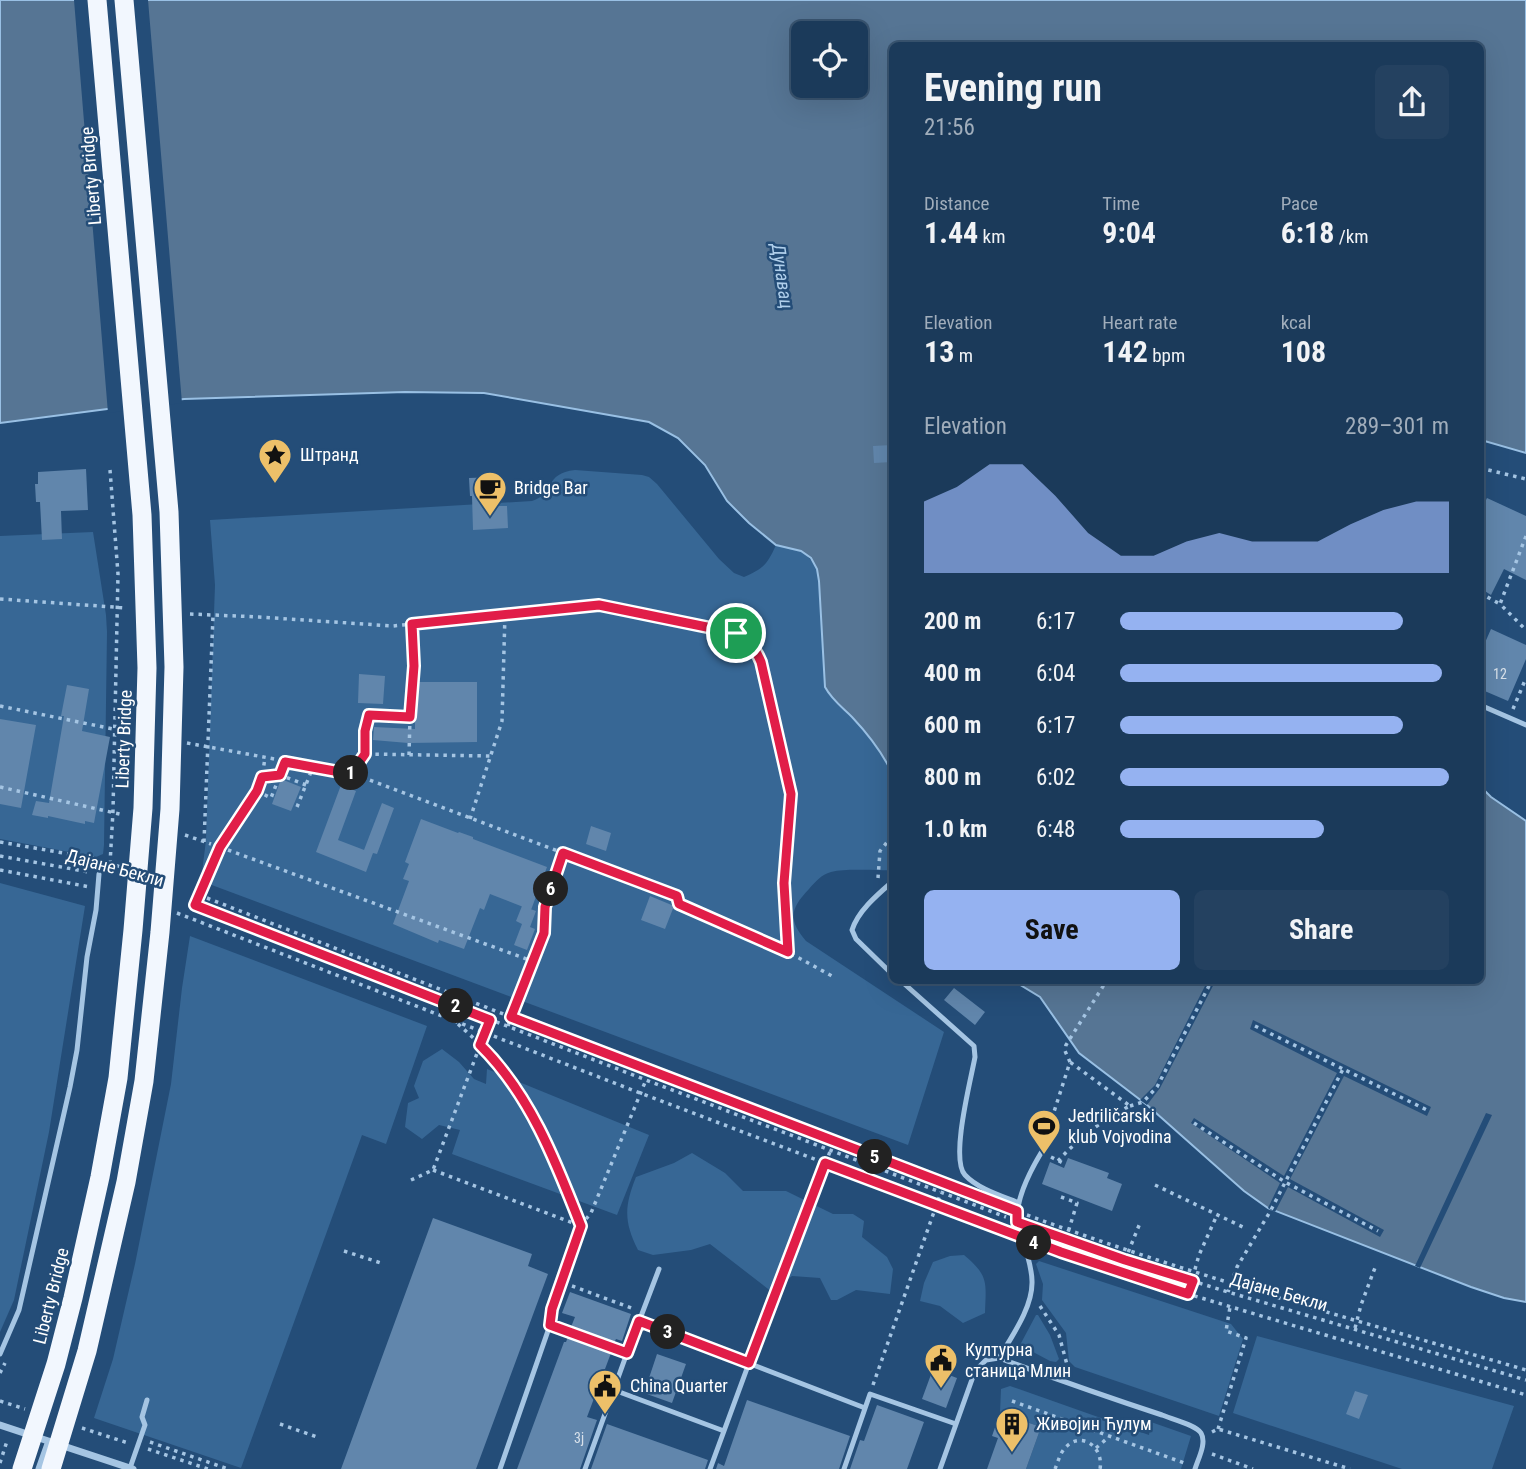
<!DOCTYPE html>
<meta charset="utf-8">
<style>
body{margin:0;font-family:"Roboto Condensed",sans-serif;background:#244160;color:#f1f3f6;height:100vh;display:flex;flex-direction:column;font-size:26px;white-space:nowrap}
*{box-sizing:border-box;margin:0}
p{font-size:23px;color:#a0adbb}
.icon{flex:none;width:38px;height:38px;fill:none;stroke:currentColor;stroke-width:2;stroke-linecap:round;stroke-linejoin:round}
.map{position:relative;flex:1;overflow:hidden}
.panel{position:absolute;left:889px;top:42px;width:595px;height:942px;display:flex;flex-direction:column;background:#1b3a5a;border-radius:10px;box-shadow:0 7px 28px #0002,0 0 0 2px #395470}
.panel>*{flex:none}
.buttons{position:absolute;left:791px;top:21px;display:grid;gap:14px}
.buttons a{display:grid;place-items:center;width:77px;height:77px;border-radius:10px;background:#1b3a5a;box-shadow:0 7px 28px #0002,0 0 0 2px #395470;font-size:35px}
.pin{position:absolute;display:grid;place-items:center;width:60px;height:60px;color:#fff;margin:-30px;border:4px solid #fff;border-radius:50%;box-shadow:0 2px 7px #0007}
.km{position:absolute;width:35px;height:35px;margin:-18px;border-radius:50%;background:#222;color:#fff;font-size:19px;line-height:35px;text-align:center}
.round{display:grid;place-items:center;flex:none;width:74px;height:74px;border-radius:10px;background:#244160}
.overview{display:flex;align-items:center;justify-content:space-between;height:119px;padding:0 35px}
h1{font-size:38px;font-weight:700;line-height:52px}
.figures{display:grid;grid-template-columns:repeat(3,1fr);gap:10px;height:119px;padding:7px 35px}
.figures div{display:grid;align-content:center}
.figures b{font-size:30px;font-weight:700}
.figures small{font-size:19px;font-weight:400}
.figures p{font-size:19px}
.chart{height:196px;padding:14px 35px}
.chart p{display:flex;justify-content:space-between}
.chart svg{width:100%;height:126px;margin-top:7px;fill:#95b2f1;opacity:.7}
.button{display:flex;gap:14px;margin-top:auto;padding:14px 35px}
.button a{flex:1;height:80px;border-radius:10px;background:#95b2f1;color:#111;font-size:28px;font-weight:700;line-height:80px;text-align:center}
.button a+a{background:#244160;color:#f1f3f6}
ul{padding:0 35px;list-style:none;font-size:23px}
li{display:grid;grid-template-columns:112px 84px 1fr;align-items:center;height:52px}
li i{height:18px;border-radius:9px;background:#95b2f1}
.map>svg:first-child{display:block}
.green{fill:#376795}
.water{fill:#567594;stroke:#99c0e4;stroke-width:2;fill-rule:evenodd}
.pier{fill:#244d78}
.building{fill:#6186ac}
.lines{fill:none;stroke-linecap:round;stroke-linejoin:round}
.path{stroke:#a5c5e3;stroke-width:3.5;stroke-dasharray:3.5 5;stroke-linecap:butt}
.service{stroke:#a5c5e3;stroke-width:5}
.minor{stroke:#a5c5e3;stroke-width:7}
.trunk-bridge{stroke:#f2f7fe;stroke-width:19}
.route-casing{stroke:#fff;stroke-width:14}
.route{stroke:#e11d48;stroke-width:9}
.labels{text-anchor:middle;stroke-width:5;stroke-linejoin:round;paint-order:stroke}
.number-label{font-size:14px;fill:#d8e1ea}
.street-label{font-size:18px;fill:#fff;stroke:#244d78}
.poi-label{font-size:18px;fill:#fff;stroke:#244d78;text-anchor:start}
.water-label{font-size:19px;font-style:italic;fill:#b0cfeb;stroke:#244d78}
</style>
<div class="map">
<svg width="1526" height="1469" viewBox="0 0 1526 1469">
<rect width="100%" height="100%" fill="#244d78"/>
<!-- green -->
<path class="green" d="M 575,470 L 642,475 L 649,477 L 657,484 L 719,559 L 734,573 L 744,577 C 764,568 767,565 776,545 C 796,548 806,550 817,569 L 836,703 L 851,716 L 869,736 L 884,755 L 892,773 L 892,870 C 874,871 848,868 831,872 C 821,875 816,881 809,889 C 791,908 787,919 806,941 L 944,1032 L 908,1145 L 201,881 L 206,840 L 215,585 L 210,520 L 532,501 C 555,494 544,473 575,470 Z
M 93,532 L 106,615 L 107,632 L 104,845 L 103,854 L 96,857 L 0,839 L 0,536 Z
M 0,883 L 85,906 L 49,1132 L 14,1300 L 0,1332 Z
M 190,936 L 427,1026 L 386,1144 L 362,1135 L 241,1468 L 94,1418 L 113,1359 L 135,1264 L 171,1084 L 182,988 Z
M 442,1049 L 459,1062 L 474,1079 L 486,1084 L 487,1069 L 649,1135 L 617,1215 L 452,1154 L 460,1130 L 439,1125 L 422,1139 L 405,1127 L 408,1103 L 419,1098 L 414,1086 L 423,1061 Z
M 692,1153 L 725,1173 L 743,1191 L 786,1191 L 833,1214 L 853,1214 L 864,1221 L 862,1237 L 887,1257 L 893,1269 L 890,1294 L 856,1290 L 837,1300 L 831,1300 L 820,1278 L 792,1276 L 772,1292 L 710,1244 L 691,1250 L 653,1255 L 638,1250 C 624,1222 624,1207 636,1177 L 674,1163 Z
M 964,1255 C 989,1276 986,1282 985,1313 L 963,1323 L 940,1306 L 920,1301 L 924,1283 L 933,1262 L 950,1256 Z
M 1039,1261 L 1231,1324 L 1243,1339 L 1219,1416 L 1075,1367 L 1069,1361 L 1066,1333 L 1042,1300 L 1043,1284 L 1036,1264 Z
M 1036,1315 L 1038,1315 L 1050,1335 L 1059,1359 L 1056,1362 L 1050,1361 L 1020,1345 Z
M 1257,1336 L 1514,1406 L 1492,1469 L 1402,1469 L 1233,1413 Z
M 1010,1386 L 1149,1435 L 1151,1422 L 1191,1436 L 1181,1469 L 1026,1469 L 1041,1427 L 1000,1413 L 1001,1389 Z"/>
<!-- water -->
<path class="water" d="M 0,0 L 1526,0 L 1526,453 L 1481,440 L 1480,46 L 892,46 L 892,434 L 891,439 L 892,441 L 892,773 C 882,752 868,734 852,717 C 842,707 832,700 825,687 L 819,581 L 817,569 L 811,558 L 801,551 L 776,545 L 749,523 L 727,501 L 705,465 L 678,438 L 649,422 L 484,393 L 405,392 L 184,399 L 0,423 ZM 803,33 L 856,33 L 856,86 L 803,86 Z
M 1481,787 L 1491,797 L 1526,821 L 1526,1302 L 1504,1298 L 1471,1287 L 1268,1208 L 1244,1191 L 1147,1105 L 1079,1053 L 1040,997 L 1012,980 L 1480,980 Z"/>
<!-- pier -->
<path class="pier" d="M 74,0 L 148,0 L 182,403 L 108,413 Z
M 1208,980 L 1216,980 L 1160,1088 L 1147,1105 L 1140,1100 L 1155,1085 Z
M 1253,1020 L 1431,1107 L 1427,1116 L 1344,1076 L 1290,1179 L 1384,1230 L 1380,1237 L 1288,1187 L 1275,1212 L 1271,1210 L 1268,1208 L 1280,1183 L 1191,1123 L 1194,1118 L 1284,1176 L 1337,1073 L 1250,1029 Z
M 1486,1113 L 1492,1115 L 1420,1268 L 1415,1266 Z"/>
<!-- building -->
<path class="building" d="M 892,445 L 892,462 L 874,463 L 873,446 Z
M 86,469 L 88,510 L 61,511 L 62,539 L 42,540 L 40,502 L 36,502 L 35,484 L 38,484 L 38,472 Z
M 495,477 L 497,506 L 507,506 L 508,528 L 473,530 L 472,496 L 470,496 L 469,478 Z
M 1487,498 L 1526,516 L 1526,580 L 1504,569 L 1491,595 L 1480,588 L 1480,512 Z
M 1491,629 L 1526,645 L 1526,659 L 1508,701 L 1480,689 L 1480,654 Z
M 359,674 L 385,676 L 383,704 L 358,703 Z
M 415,682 L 477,682 L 477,742 L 408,743 L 373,740 L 374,727 L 415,729 Z
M 67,685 L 89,689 L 82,731 L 110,737 L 94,823 L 85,821 L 85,824 L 48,816 L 48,818 L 32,815 L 36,801 L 49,803 L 64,716 L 61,716 Z
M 0,719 L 36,725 L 21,808 L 0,804 Z
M 281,779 L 301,787 L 291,811 L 272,804 Z
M 341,785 L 356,791 L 338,840 L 372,853 L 364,850 L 382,803 L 394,808 L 377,854 L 373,853 L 366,872 L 316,852 Z
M 421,819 L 458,833 L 459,832 L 473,837 L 473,839 L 547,867 L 531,910 L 490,894 L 484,910 L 480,908 L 464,949 L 439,940 L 438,943 L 393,924 L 409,881 L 403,879 L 409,864 L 405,862 Z
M 591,826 L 611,833 L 606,851 L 586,844 Z
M 650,896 L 674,906 L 665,929 L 641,920 Z
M 522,906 L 536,911 L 530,927 L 535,929 L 527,950 L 514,945 L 522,924 L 516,921 Z
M 954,988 L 985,1012 L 975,1025 L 944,1000 Z
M 1068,1158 L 1109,1173 L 1107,1178 L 1122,1184 L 1112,1211 L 1042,1184 L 1050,1162 L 1064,1168 Z
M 433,1218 L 532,1254 L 528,1266 L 548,1274 L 476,1469 L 341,1469 Z
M 570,1292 L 631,1314 L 622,1341 L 616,1339 L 614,1343 L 571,1327 L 575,1317 L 562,1313 Z
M 568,1337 L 611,1353 L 587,1417 L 597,1420 L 580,1469 L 517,1469 L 564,1342 L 566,1342 Z
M 657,1354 L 686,1364 L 672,1403 L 644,1393 Z
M 933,1369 L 957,1378 L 946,1408 L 922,1399 Z
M 1355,1391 L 1368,1395 L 1359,1419 L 1346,1414 Z
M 747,1400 L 850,1436 L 839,1469 L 716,1469 L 718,1463 L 724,1466 Z
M 877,1405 L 924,1422 L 907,1469 L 850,1469 L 860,1440 L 864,1441 Z
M 1000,1413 L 1041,1427 L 1026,1469 L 987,1469 L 998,1438 L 992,1436 Z
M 607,1424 L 708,1460 L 705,1469 L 591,1469 Z"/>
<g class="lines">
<!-- path -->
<path class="path" d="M 1480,468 L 1526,479
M 1526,536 L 1500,604 L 1526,630
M 1480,593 L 1500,604
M 0,599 L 127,608
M 190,614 L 259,617 L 393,626 L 599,605 L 736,633 C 749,640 755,648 761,662 L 791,794 L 784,883 L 788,952
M 0,706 L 128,732
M 1513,709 L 1526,678
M 187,743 L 351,773 L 677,896 L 679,904 L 788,952 L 832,976
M 365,754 L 365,731 L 369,715 L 410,717 L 413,665 L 413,625
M 409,755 L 410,717
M 351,773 L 365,754 L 491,756
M 262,777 L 280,775 L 306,785
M 0,787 L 124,815
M 257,791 L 271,798 L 285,762
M 297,807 L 313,767
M 470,819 L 502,721 L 505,614
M 185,835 L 211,844
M 225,840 L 257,791 L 262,777 L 265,758
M 0,842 L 92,858 L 121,867
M 204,842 L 213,616
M 228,850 L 532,961 L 544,933 L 545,907 L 563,854
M 0,856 L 89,872
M 110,864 L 113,811 L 118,574 L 110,470
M 0,870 L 90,887
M 878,878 L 880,851 L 892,836
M 207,898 L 649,1071 L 964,1191
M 203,908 L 646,1080 L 1006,1217
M 177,913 L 640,1093 L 1010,1233
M 458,1024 C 470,1035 483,1046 493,1059 C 532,1105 556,1162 578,1218
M 508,1026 L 532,961
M 1255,1026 L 1343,1069
M 1130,1106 L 1143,1102 L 1157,1087 L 1212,980
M 1194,1123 L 1285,1182 L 1378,1231
M 1044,1143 L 1070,1062 L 1065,1051 L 1066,1045 L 1107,980
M 1051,1157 L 1065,1164
M 1058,1161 C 1078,1139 1103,1119 1130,1106 L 1070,1062
M 433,1170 L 573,1223
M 411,1180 L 433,1170 L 490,1019
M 1155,1185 L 1247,1229
M 1061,1197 L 1077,1203 L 1066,1239
M 1027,1215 C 1190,1275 1359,1321 1526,1370
M 586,1219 L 591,1213 L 646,1080
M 1030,1226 L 1125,1260 L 1228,1292 L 1526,1380
M 1033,1242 L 1125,1275 L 1188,1294 L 1526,1395
M 344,1251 L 381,1263
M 1125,1260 L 1140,1223
M 572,1286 L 634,1309
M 1228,1292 L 1237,1267 L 1271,1210 L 1343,1069 L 1427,1110
M 1188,1294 L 1199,1255 L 1217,1215
M 1040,1306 L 1059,1335 L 1069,1372
M 1355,1328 L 1361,1305 L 1376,1265
M 753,1354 L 831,1149
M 0,1373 L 5,1363
M 873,1385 L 941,1192
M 0,1401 L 25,1409
M 1012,1401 L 1187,1464
M 280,1424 L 317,1437
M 82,1428 L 128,1443
M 1218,1429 L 1246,1338 L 1226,1331 L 1230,1307
M 1212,1432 L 1218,1429 L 1350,1469
M 150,1442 L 228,1469
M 1096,1448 L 1110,1436
M 148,1449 L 208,1469
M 1212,1454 L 1253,1469
M 0,1463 L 7,1441 L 5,1440
M 1055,1469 C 1058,1462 1060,1453 1065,1448 C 1081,1430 1104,1447 1100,1469"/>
<!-- service -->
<path class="service" d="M 1480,705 L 1526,725
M 892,882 C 877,895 858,911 852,930 L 856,939 L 892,974
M 195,905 L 220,847
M 900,980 L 974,1046 L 975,1057 C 971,1079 950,1159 965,1175 C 978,1189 1002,1196 1019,1203
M 639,1321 L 865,1408
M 550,1325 L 627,1353
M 0,1354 L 19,1310 L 70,1087 L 77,1050 L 87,957 L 96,910 L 99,874
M 999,1358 C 1012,1336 1033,1307 1032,1281 C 1032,1264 1022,1238 1017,1221 C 1016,1198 1029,1173 1041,1153
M 614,1390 L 724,1431
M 130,1468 L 145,1425 L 142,1417 L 147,1400
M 500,1469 L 550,1325 L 552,1309 L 581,1226
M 585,1469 L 627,1353 L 659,1269
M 710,1469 L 749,1363
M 844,1469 L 870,1394 L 956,1424
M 940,1469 L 975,1371 L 986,1360 L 999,1358 C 1053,1378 1107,1397 1162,1415 C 1172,1419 1196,1425 1201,1433 C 1207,1443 1198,1459 1195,1469"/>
<!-- minor -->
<path class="minor" d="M 0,1425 L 133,1469
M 39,1469 L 49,1441"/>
<!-- trunk-bridge -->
<path class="trunk-bridge" d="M 22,1469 L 56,1364 L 73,1298 L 100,1177 L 118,1078 L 133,930 L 143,808 L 147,668 L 142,515 L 97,0
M 51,1469 L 87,1351 L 126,1182 L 144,1081 L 160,932 L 170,809 L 174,667 L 169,512 L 124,0"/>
</g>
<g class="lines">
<defs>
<path id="route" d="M 599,605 L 736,633 C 749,640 755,648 761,662 L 791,794 L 784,883 L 788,952 L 679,904 L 677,896 L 563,853 L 545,907 L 544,933 L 511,1017 L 1017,1211 L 1017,1222 L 1125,1260 L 1193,1281 L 1188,1294 L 1061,1252 L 825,1163 L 749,1363 L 639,1321 L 627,1353 L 550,1325 L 552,1309 L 581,1226 C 556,1162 530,1094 480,1045 L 490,1020 L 195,905 L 220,847 L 257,791 L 262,777 L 280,775 L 285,762 L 351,774 L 365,754 L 365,731 L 369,715 L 410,717 L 414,666 L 412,624 Z"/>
</defs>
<!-- route casing -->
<use href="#route" class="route-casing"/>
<!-- route -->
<use href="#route" class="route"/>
</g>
<!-- icons -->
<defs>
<symbol id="sight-pin" viewBox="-11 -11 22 30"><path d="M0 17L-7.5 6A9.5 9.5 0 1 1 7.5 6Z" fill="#edc069" stroke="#244d78"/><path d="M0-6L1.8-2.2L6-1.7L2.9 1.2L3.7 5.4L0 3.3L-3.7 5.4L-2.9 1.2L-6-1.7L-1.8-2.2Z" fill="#111"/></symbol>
<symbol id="cafe-pin" viewBox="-11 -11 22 30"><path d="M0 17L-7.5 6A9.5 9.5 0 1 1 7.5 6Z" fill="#edc069" stroke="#244d78"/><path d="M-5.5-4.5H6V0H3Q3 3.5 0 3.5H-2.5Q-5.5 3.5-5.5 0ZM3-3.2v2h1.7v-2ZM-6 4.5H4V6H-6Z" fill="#111"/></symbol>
<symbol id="stadium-pin" viewBox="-11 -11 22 30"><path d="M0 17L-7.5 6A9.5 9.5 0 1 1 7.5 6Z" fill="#edc069" stroke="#244d78"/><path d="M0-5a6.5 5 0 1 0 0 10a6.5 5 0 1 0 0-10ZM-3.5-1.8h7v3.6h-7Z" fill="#111"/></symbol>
<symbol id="civic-pin" viewBox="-11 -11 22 30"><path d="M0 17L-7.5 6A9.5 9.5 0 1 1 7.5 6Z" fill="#edc069" stroke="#244d78"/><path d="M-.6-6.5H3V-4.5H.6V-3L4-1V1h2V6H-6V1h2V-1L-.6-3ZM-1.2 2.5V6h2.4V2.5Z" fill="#111"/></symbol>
<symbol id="building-pin" viewBox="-11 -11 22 30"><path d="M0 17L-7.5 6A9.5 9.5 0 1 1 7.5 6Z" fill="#edc069" stroke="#244d78"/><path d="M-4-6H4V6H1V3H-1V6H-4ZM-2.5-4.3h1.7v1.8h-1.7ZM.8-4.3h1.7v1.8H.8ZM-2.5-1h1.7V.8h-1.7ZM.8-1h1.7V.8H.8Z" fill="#111"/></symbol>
</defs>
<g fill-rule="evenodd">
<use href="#sight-pin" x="256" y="436" width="38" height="52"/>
<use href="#cafe-pin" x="471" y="469" width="38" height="52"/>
<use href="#stadium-pin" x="1025" y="1107" width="38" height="52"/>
<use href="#civic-pin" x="922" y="1341" width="38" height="52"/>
<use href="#civic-pin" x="586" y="1367" width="38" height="52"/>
<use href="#building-pin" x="993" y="1405" width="38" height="52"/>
</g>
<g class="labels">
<!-- number labels -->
<g class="number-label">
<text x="1500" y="679">12</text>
<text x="579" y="1443">3j</text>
</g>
<!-- street labels -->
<g class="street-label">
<text transform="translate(91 176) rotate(-95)" y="6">Liberty Bridge</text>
<text transform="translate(124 739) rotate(-88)" y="6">Liberty Bridge</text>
<text transform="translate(115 868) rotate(15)" y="6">Дајане Бекли</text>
<text transform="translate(1279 1292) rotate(16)" y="6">Дајане Бекли</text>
<text transform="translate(51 1296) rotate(-76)" y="6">Liberty Bridge</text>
</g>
<!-- poi labels -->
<g class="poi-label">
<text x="300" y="461">Штранд</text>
<text x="514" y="494">Bridge Bar</text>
<text x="1068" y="1122">Jedriličarski<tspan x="1068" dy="21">klub Vojvodina</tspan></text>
<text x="965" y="1356">Културна<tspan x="965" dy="21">станица Млин</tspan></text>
<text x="630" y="1392">China Quarter</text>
<text x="1036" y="1430">Живојин Ћулум</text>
</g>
<!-- water labels -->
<g class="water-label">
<text transform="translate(783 276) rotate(82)" y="7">Дунавац</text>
</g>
</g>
</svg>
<div class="buttons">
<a><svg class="icon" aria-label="locate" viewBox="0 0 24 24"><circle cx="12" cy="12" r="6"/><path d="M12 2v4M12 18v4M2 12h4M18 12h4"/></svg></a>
</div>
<div class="pin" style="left:736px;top:633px;background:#1e9e55"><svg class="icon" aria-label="arrive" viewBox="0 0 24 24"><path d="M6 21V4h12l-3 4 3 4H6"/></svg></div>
<b class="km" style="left:351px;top:773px">1</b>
<b class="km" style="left:456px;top:1006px">2</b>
<b class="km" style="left:668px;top:1332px">3</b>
<b class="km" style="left:1034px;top:1243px">4</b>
<b class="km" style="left:875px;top:1157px">5</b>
<b class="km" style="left:551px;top:889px">6</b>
<section class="panel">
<div class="overview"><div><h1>Evening run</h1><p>21:56</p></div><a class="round"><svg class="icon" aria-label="share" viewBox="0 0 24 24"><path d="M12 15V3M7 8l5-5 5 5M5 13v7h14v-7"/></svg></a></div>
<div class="figures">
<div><p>Distance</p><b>1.44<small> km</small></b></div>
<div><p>Time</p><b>9:04</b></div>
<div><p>Pace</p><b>6:18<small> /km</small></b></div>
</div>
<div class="figures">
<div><p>Elevation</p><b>13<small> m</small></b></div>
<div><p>Heart rate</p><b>142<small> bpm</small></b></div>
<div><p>kcal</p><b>108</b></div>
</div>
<div class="chart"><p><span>Elevation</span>289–301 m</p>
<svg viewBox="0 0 160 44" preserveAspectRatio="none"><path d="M0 44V19L10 14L20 6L30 6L40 17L50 30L60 38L70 38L80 33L90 30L100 33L110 33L120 33L130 27L140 22L150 19L160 19V44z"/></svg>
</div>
<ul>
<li><b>200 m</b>6:17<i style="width:86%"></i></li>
<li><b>400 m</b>6:04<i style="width:98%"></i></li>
<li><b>600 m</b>6:17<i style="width:86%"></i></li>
<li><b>800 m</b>6:02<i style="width:100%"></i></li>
<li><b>1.0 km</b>6:48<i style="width:62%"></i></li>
</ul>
<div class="button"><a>Save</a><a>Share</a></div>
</section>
</div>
